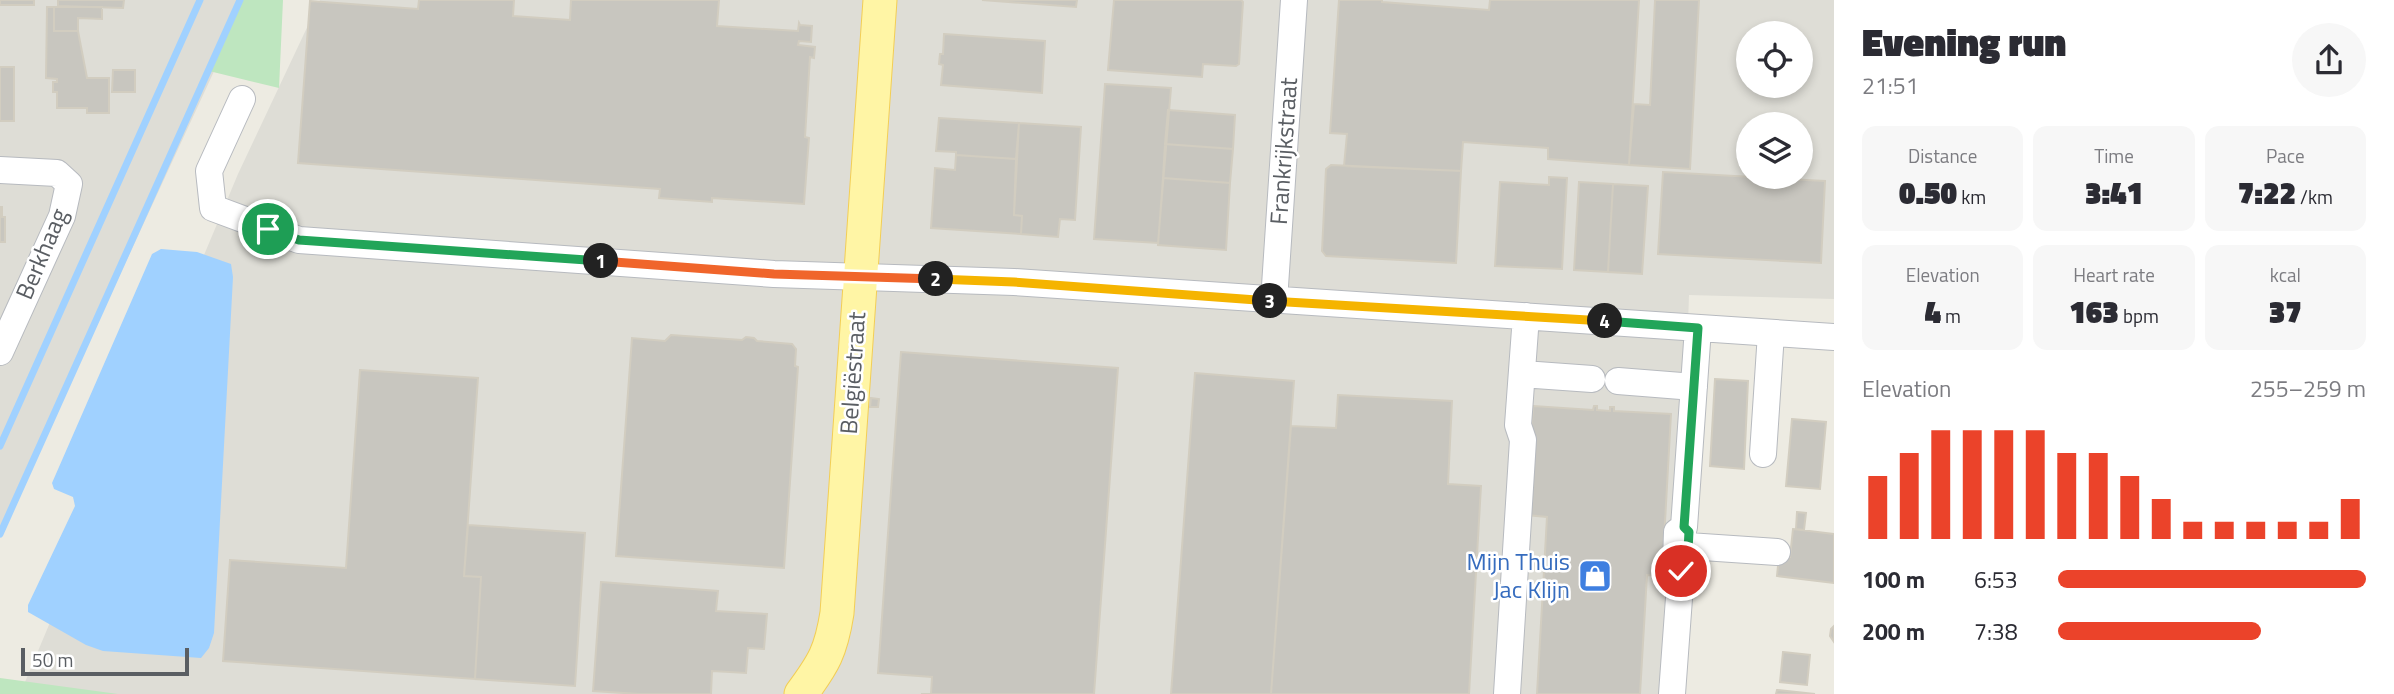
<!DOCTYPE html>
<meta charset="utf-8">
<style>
body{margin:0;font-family:"Titillium Web",sans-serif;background:#f7f7f7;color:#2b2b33;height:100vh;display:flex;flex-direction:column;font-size:26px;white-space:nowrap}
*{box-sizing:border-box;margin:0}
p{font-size:23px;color:#7c7c81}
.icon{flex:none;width:38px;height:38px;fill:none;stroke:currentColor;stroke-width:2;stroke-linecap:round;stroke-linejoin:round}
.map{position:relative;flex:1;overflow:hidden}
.sheet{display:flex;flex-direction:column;background:#fff;width:560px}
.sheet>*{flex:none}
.buttons{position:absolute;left:1736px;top:21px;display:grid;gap:14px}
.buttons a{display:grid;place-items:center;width:77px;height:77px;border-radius:50%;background:#fff;box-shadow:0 4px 10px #0003;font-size:35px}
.scale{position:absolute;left:21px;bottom:18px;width:168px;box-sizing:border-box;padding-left:7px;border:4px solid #5a5e63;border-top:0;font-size:19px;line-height:24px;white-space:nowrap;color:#5a5e63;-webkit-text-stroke:5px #fff;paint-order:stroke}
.pin{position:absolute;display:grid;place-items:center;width:60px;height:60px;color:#fff;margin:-30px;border:4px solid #fff;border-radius:50%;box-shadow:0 2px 7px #0007}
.km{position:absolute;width:35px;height:35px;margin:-18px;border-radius:50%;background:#222;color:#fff;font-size:19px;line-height:35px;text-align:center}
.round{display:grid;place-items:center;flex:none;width:74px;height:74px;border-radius:37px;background:#f7f7f7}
.head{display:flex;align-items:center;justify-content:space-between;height:119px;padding:0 28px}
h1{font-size:38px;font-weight:800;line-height:52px}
.figures{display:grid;grid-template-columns:repeat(3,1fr);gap:10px;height:119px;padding:7px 28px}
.figures div{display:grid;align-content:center;border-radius:14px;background:#f7f7f7;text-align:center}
.figures b{font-size:30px;font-weight:800}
.figures small{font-size:19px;font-weight:400}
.figures p{font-size:19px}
.chart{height:196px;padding:14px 28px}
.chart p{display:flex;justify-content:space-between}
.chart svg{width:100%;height:126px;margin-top:7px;stroke:#eb432a;stroke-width:6}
ul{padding:0 28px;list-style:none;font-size:23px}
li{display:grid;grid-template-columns:112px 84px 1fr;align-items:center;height:52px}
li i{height:18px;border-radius:9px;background:#eb432a}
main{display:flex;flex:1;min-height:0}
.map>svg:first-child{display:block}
.industrial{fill:#deddd6;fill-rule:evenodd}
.green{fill:#bee6bf}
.water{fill:#a0d1ff}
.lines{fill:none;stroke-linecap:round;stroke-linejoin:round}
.stream{stroke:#a0d1ff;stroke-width:7}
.building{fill:#c8c6bf;stroke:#d2cdc0;stroke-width:2}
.minor-casing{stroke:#b7babf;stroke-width:28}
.major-casing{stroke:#f3ce55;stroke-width:35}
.minor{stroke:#fff;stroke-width:26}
.major{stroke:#fff5a5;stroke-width:33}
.split-1-casing{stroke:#fff;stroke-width:14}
.split-2-casing{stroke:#fff;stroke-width:14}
.split-3-casing{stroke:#fff;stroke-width:14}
.split-4-casing{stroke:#fff;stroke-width:14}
.split-5-casing{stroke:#fff;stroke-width:14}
.split-1{stroke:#22a559;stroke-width:9}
.split-2{stroke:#f0652b;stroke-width:9}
.split-3{stroke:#f5b400;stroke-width:9}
.split-4{stroke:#f5b400;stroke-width:9}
.split-5{stroke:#22a559;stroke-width:9}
.labels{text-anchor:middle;stroke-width:5;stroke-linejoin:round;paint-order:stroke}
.street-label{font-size:24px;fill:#5a5e63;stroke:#fff}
.shop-label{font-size:24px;fill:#366cbe;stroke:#fff;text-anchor:end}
</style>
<main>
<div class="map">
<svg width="1834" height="694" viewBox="0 0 1834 694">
<rect width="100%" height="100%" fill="#edebe2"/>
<!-- industrial -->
<path class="industrial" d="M 0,0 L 247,0 L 0,534 Z
M 320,0 L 1834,0 L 1834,299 L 1689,295 L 1675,694 L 20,694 L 238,174 ZM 1748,33 L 1801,33 L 1801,86 L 1748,86 ZM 1748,124 L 1801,124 L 1801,177 L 1748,177 Z"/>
<!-- green -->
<path class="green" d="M 242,0 L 283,0 L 279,88 L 209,71 Z
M 0,678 L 118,694 L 0,694 Z"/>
<!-- water -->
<path class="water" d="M 161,249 L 197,252 L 231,264 L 233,277 L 214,633 L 209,648 L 201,658 L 103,651 L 86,645 L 28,612 L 28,605 L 75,506 L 73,497 L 54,489 L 52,483 L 152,254 Z"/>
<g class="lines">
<!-- stream -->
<path class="stream" d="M 0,446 L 200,0
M 0,534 L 240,0"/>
</g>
<!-- building -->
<path class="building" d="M 0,0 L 34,0 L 34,5 L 0,5 Z
M 58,0 L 124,0 L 123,8 L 58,6 Z
M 419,0 L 514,0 L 513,16 L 570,20 L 571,0 L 719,0 L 717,26 L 798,31 L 799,23 L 800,25 L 812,26 L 811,42 L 799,41 L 798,45 L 815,47 L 814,58 L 810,57 L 805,137 L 809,138 L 804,204 L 712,198 L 712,202 L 659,198 L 660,189 L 298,163 L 310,1 L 418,9 Z
M 982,0 L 1077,0 L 1076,7 Z
M 1114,0 L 1241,0 L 1243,2 L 1239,64 L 1236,66 L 1203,64 L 1202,77 L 1108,70 Z
M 1339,0 L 1382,0 L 1382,2 L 1489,10 L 1490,0 L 1639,0 L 1629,165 L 1548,159 L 1548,148 L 1463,142 L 1461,171 L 1344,166 L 1347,134 L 1330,133 Z
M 1655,0 L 1699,0 L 1690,169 L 1629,165 L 1634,104 L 1650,105 Z
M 47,7 L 54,7 L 54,31 L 78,31 L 87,78 L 109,78 L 109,113 L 87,113 L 87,108 L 57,108 L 57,92 L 53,92 L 53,82 L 57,82 L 57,79 L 46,78 Z
M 54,7 L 102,7 L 102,19 L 78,18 L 78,31 L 54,31 Z
M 944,34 L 1045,41 L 1042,93 L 941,85 L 943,65 L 939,64 L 940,54 L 943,54 Z
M 0,67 L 14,67 L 14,121 L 0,121 Z
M 113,70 L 135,70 L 135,92 L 112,92 Z
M 1105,84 L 1171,88 L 1158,243 L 1094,239 Z
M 1168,110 L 1235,115 L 1233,149 L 1165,144 Z
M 939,118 L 1019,123 L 1016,159 L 956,155 L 956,152 L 936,151 Z
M 1019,123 L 1081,127 L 1075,220 L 1060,219 L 1058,237 L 1021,234 L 1022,216 L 1014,215 Z
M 1165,144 L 1233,149 L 1230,183 L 1163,178 Z
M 956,155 L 1016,159 L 1014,215 L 1022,216 L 1021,234 L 931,228 L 935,168 L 955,170 Z
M 1331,165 L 1461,171 L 1456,263 L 1326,256 L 1322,251 L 1326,169 Z
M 1663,172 L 1825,181 L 1821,263 L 1658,254 Z
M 1549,177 L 1567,178 L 1562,269 L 1495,266 L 1500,182 L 1549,185 Z
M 1163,178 L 1230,183 L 1226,250 L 1158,245 Z
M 1579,182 L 1613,184 L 1608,272 L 1574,270 Z
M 1613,184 L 1648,186 L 1642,274 L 1608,272 Z
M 0,207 L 2,207 L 2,217 L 5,217 L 5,242 L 0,242 Z
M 671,335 L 742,340 L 746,337 L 754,338 L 757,341 L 792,344 L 796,349 L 795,366 L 798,367 L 784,568 L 616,556 L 632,338 L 665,341 Z
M 901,352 L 1118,368 L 1094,694 L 921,694 L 931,694 L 932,677 L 878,673 Z
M 360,370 L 478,378 L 464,576 L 481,577 L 475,679 L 223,661 L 230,560 L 346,568 Z
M 1195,373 L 1294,381 L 1271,694 L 1171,694 Z
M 1715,379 L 1748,381 L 1744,469 L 1710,466 Z
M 1338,395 L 1452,401 L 1448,484 L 1481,486 L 1469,694 L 1271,694 L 1291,426 L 1336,428 Z
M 871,398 L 879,399 L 878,407 L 870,407 Z
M 1533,406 L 1593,410 L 1594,406 L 1597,406 L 1597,410 L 1610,411 L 1610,407 L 1614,407 L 1614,411 L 1671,414 L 1662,576 L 1647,575 L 1640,694 L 1537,694 L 1547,517 L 1526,515 Z
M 1792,419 L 1826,422 L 1820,489 L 1786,486 Z
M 1797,512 L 1806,513 L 1804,530 L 1796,529 Z
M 468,525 L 585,533 L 575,686 L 475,679 L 481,577 L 464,576 Z
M 1793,529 L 1834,534 L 1834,583 L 1777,576 L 1779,556 L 1790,557 Z
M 601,582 L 718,591 L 716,611 L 767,614 L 764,649 L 748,648 L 746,673 L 712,671 L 711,694 L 639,694 L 593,691 Z
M 1834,626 L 1834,642 L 1830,636 L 1831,629 Z
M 1783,652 L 1810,655 L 1807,685 L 1780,682 Z
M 1777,690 L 1815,694 L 1776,694 Z"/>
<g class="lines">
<defs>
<path id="minor" d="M 242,99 L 209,171 L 213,208 L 299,240 L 774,274 L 1014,282 L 1834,337
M 0,170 L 57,173 L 69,184 L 62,216 L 0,352
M 1274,301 L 1294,0
M 1522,374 L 1592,379
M 1618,381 L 1694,387
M 1763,454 L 1771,333
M 1688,546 L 1777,552
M 1681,571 L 1676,562 L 1677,532 L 1684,527 L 1698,328
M 1507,694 L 1523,440 L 1518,425 L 1526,316
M 1672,694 L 1681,571 L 1687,562 L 1687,555"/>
<path id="major" d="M 801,694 C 824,663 831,651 837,613 L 880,0"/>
</defs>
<!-- minor casing -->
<use href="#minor" class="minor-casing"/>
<!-- major casing -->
<use href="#major" class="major-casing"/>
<!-- minor -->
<use href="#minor" class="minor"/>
<!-- major -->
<use href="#major" class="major"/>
</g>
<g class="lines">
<defs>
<path id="split-1" d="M 268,229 L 299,240 L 601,261"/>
<path id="split-2" d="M 601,261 L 774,274 L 936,279"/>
<path id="split-3" d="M 936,279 L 1014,282 L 1270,301"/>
<path id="split-4" d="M 1270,301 L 1605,321"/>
<path id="split-5" d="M 1605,321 L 1698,328 L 1684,527 L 1689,532 C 1688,546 1689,559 1681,571"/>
</defs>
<!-- split-1 casing -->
<use href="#split-1" class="split-1-casing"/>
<!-- split-2 casing -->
<use href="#split-2" class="split-2-casing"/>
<!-- split-3 casing -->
<use href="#split-3" class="split-3-casing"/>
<!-- split-4 casing -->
<use href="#split-4" class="split-4-casing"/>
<!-- split-5 casing -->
<use href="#split-5" class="split-5-casing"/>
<!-- split-1 -->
<use href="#split-1" class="split-1"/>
<!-- split-2 -->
<use href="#split-2" class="split-2"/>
<!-- split-3 -->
<use href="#split-3" class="split-3"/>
<!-- split-4 -->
<use href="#split-4" class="split-4"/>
<!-- split-5 -->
<use href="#split-5" class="split-5"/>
</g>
<!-- icons -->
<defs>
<symbol id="shop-square" viewBox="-11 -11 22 22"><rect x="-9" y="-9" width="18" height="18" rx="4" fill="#3f7fe0" stroke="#fff"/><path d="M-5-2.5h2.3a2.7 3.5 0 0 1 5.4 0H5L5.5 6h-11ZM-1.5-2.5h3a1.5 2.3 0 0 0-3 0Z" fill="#fff"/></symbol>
</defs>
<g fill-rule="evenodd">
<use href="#shop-square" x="1576" y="557" width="38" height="38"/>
</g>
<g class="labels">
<!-- street labels -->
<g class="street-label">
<text transform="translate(1284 151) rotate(-86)" y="8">Frankrijkstraat</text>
<text transform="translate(42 254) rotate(-67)" y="8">Berkhaag</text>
<text transform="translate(853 373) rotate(-86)" y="8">Belgiëstraat</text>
</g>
<!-- shop labels -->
<g class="shop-label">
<text x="1570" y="570">Mijn Thuis<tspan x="1570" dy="28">Jac Klijn</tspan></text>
</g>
</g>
</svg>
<div class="buttons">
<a><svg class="icon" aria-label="locate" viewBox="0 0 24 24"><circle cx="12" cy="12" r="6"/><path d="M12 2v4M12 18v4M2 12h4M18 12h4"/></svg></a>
<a><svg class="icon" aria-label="layers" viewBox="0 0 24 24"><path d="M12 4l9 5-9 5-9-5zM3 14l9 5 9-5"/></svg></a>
</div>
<div class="scale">50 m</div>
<div class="pin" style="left:268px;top:229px;background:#1e9e55"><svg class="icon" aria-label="arrive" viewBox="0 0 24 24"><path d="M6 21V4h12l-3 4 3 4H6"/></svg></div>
<div class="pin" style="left:1681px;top:571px;background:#d93025"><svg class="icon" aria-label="check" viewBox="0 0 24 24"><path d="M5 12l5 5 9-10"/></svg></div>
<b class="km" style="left:601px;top:261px">1</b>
<b class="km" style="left:936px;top:279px">2</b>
<b class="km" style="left:1270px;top:301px">3</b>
<b class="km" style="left:1605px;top:321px">4</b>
</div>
<section class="sheet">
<div class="head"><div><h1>Evening run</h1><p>21:51</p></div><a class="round"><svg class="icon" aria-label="share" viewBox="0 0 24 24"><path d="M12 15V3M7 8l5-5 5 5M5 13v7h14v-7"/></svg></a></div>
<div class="figures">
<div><p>Distance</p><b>0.50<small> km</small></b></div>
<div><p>Time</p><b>3:41</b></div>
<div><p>Pace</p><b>7:22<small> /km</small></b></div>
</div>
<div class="figures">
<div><p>Elevation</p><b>4<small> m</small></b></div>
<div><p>Heart rate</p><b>163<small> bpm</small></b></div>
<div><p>kcal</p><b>37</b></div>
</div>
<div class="chart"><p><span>Elevation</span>255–259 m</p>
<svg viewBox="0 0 160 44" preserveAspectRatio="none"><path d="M5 44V22M15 44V14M25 44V6M35 44V6M45 44V6M55 44V6M65 44V14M75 44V14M85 44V22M95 44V30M105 44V38M115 44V38M125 44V38M135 44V38M145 44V38M155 44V30"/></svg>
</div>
<ul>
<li><b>100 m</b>6:53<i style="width:100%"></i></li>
<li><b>200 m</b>7:38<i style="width:66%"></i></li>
</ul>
</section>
</main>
